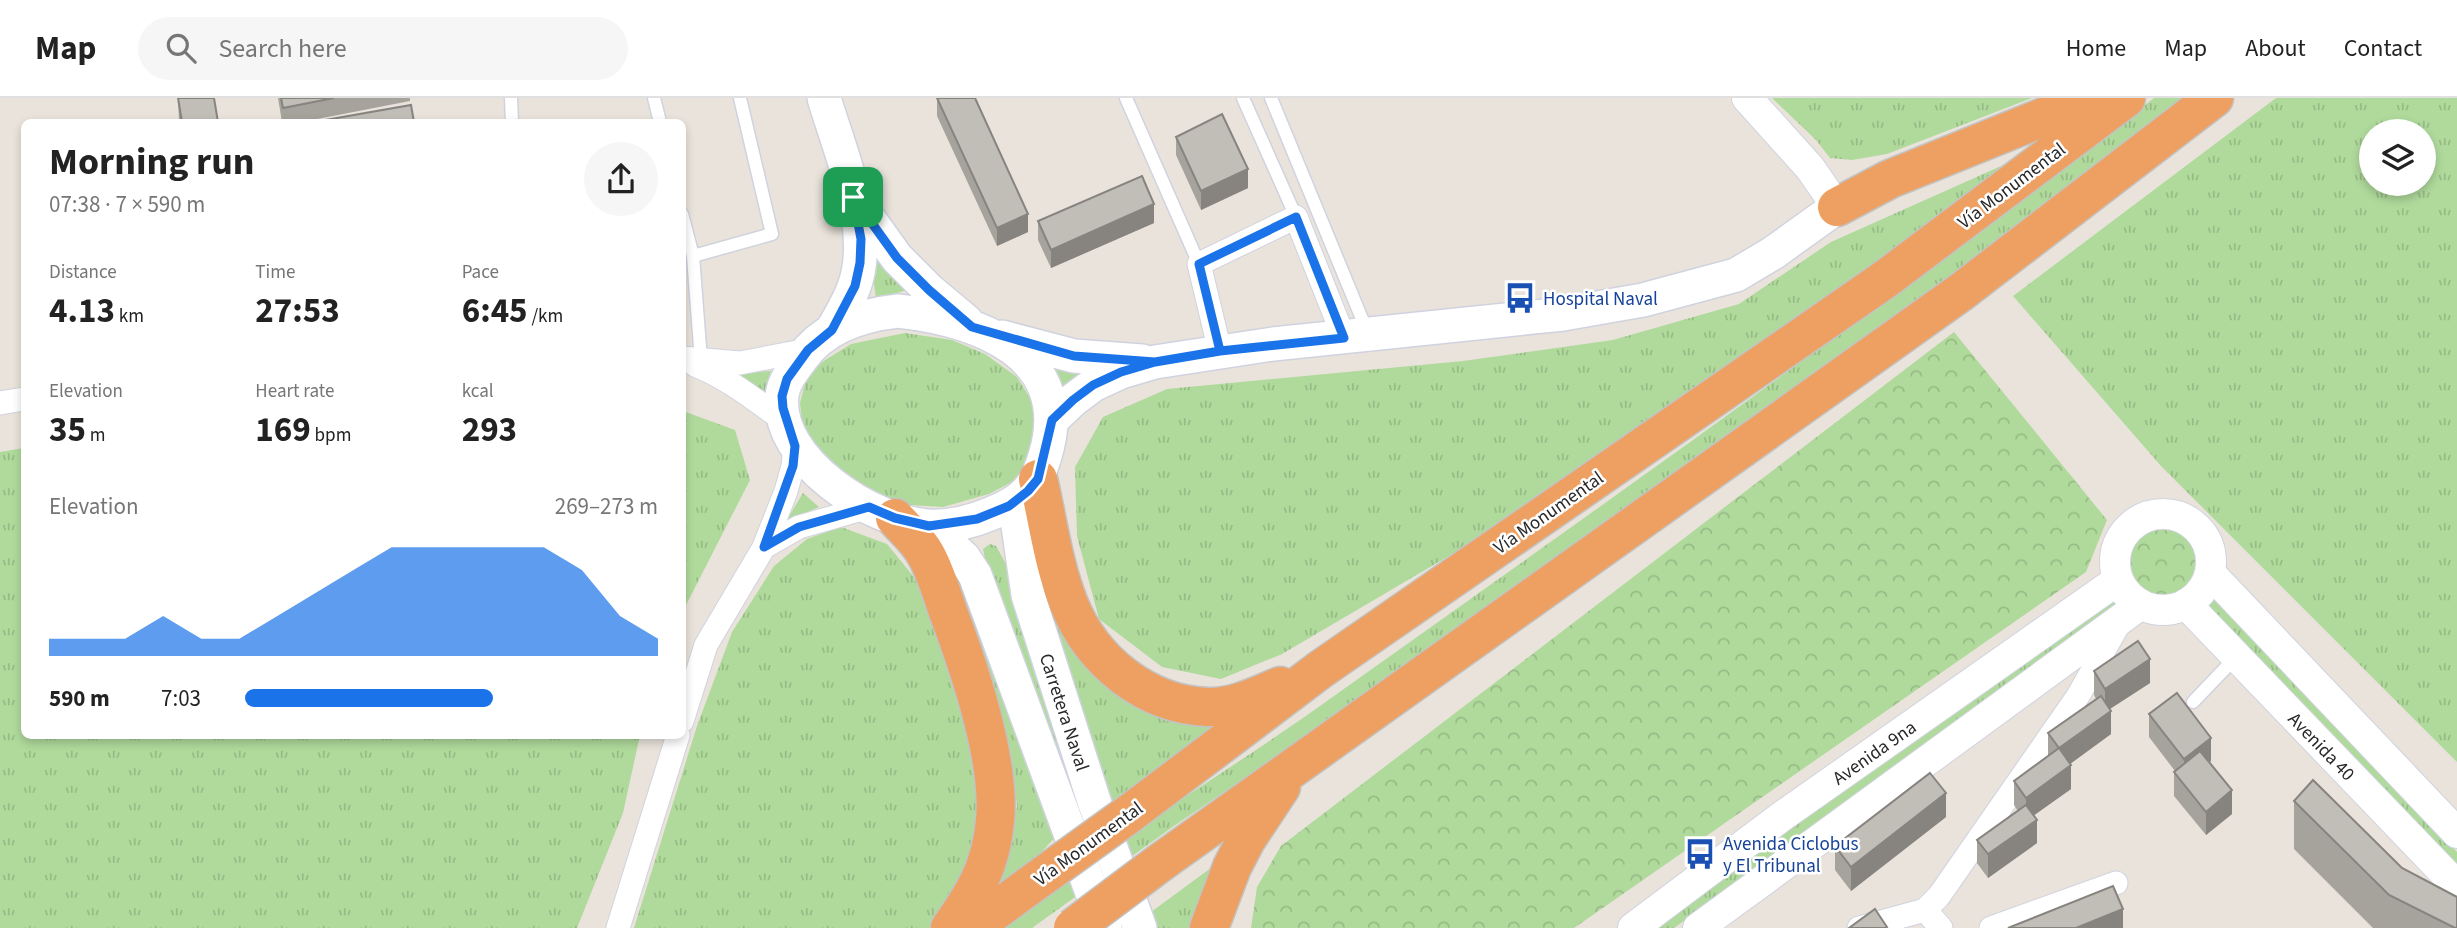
<!DOCTYPE html>
<meta charset="utf-8">
<style>
body{margin:0;font-family:"Source Sans 3",sans-serif;background:#f6f6f6;color:#222;height:100vh;display:flex;flex-direction:column;font-size:26px;white-space:nowrap}
*{box-sizing:border-box;margin:0}
p{font-size:23px;color:#767676}
.icon{flex:none;width:38px;height:38px;fill:none;stroke:currentColor;stroke-width:2;stroke-linecap:round;stroke-linejoin:round}
.map{position:relative;flex:1;overflow:hidden}
.details{position:absolute;left:21px;top:21px;width:665px;height:620px;display:flex;flex-direction:column;background:#fff;border-radius:10px;box-shadow:0 4px 10px #0003}
.details>*{flex:none}
.tools{position:absolute;left:2359px;top:21px;display:grid;gap:14px}
.tools a{display:grid;place-items:center;width:77px;height:77px;border-radius:50%;background:#fff;box-shadow:0 4px 10px #0003;font-size:35px}
.pin{position:absolute;display:grid;place-items:center;width:60px;height:60px;color:#fff;margin:-30px;border-radius:14px;box-shadow:0 4px 10px #0006}
.round{display:grid;place-items:center;flex:none;width:74px;height:74px;border-radius:37px;background:#f6f6f6}
.headline{display:flex;align-items:center;justify-content:space-between;height:119px;padding:0 28px}
h1{font-size:38px;font-weight:700;line-height:52px}
.stats{display:grid;grid-template-columns:repeat(3,1fr);gap:10px;height:119px;padding:7px 28px}
.stats div{display:grid;align-content:center}
.stats b{font-size:35px;font-weight:700}
.stats small{font-size:19px;font-weight:400}
.stats p{font-size:19px}
.chart{height:196px;padding:14px 28px}
.chart p{display:flex;justify-content:space-between}
.chart svg{width:100%;height:126px;margin-top:7px;fill:#1a73e8;opacity:.7}
ul{padding:0 28px;list-style:none;font-size:23px}
li{display:grid;grid-template-columns:112px 84px 1fr;align-items:center;height:52px}
li i{height:18px;border-radius:9px;background:#1a73e8}
header{display:flex;align-items:center;gap:42px;box-sizing:border-box;height:98px;padding:0 35px;background:#fff;border-bottom:2px solid #e0e0e0}
header strong{font-size:33px}
nav{display:flex;gap:38px;margin-inline-start:auto;font-size:24px}
.search{width:490px;height:63px;background:#f6f6f6;display:flex;align-items:center;gap:18px;box-sizing:border-box;padding:0 24px;border-radius:38px;color:#767676;font-size:26px}
.map>svg:first-child{display:block}
.grass{fill:url(#grass-tufts);fill-rule:evenodd}
.forest{fill:url(#forest-crowns)}
.lines{fill:none;stroke-linecap:round;stroke-linejoin:round}
.service-casing{stroke:#d0d3df;stroke-width:15}
.minor-casing{stroke:#d0d3df;stroke-width:25}
.tertiary-casing{stroke:#d0d3df;stroke-width:32}
.secondary-casing{stroke:#d0d3df;stroke-width:36}
.motorway-casing{stroke:#c3c3c3;stroke-width:41}
.service{stroke:#fff;stroke-width:12}
.minor{stroke:#fff;stroke-width:23}
.tertiary{stroke:#fff;stroke-width:30}
.secondary{stroke:#fff;stroke-width:33}
.motorway{stroke:#eda061;stroke-width:38}
.motorway-bridge-casing{stroke:#c3c3c3;stroke-width:41;stroke-linecap:butt}
.motorway-bridge{stroke:#eda061;stroke-width:38}
.wall{fill:#a6a39d}
.shaded-wall{fill:#878480}
.building{fill:#c1bdb7;stroke:#878480;stroke-width:2}
.route-casing{stroke:#fff;stroke-width:14}
.route{stroke:#1a73e8;stroke-width:9}
.labels{text-anchor:middle;stroke-width:5;stroke-linejoin:round;paint-order:stroke}
.street-label{font-size:19px;fill:#282828;stroke:#fff}
.transit-label{font-size:19px;fill:#164399;stroke:#fff;text-anchor:start}
</style>
<header>
<strong>Map</strong>
<div class="search"><svg class="icon" aria-label="search" viewBox="0 0 24 24"><circle cx="10" cy="10" r="6"/><path d="M15 15l6 6"/></svg>Search here</div>
<nav><a>Home</a><a>Map</a><a>About</a><a>Contact</a></nav>
</header>
<div class="map">
<svg width="2457" height="830" viewBox="0 0 2457 830">
<defs>
<pattern id="grass-tufts" width="24" height="20" patternUnits="userSpaceOnUse" patternTransform="scale(1.75)"><rect width="24" height="20" fill="#b0da9c"/><path d="M3 7l-1-3M5 7V3M7 7l1-3M15 17l-1-3M17 17v-4M19 17l1-3" fill="none" stroke="#97bb86"/></pattern>
<pattern id="forest-crowns" width="20" height="18" patternUnits="userSpaceOnUse" patternTransform="scale(1.75)"><rect width="20" height="18" fill="#b0da9c"/><path d="M2 6a3 3 0 1 1 6 0M12 15a3 3 0 1 1 6 0" fill="none" stroke="#97bb86"/></pattern>
</defs>
<rect width="100%" height="100%" fill="#e9e3db"/>
<!-- grass -->
<path class="grass" d="M 1772,0 L 2032,0 L 1887,56 L 1852,62 L 1830,60 L 1816,42 Z
M 2154,0 L 2184,0 L 1928,195 L 1358,603 L 1174,728 L 1032,830 L 1002,830 C 1054,792 1105,754 1158,717 C 1219,676 1282,636 1341,593 C 1614,399 1888,205 2154,0 Z
M 2276,0 L 2457,0 L 2457,664 L 2161,368 L 2013,198 ZM 2371,33 L 2424,33 L 2424,86 L 2371,86 Z
M 2019,60 L 1735,275 L 1488,435 L 1282,556 L 1221,581 L 1162,569 L 1099,521 L 1077,438 L 1075,369 L 1103,319 L 1167,291 L 1463,263 L 1613,242 L 1739,206 L 1831,144 Z
M 869,146 L 907,192 L 876,201 Z
M 905,235 L 952,242 L 985,256 L 1017,279 L 1032,303 L 1036,325 L 1026,369 L 1012,384 L 989,396 L 943,409 L 910,407 L 874,396 L 840,377 L 803,333 L 800,305 L 806,282 L 822,264 L 851,246 Z
M 1041,264 L 1085,276 L 1056,294 Z
M 771,273 L 766,298 L 735,275 Z
M 683,313 L 735,332 L 750,382 L 683,513 Z
M 24,350 L 24,637 L 640,637 L 623,715 L 577,830 L 0,830 L 0,354 Z
M 803,395 L 819,409 L 786,423 Z
M 841,429 L 887,446 L 914,479 L 958,573 L 986,674 L 972,780 L 930,830 L 634,830 L 697,628 L 732,534 L 774,468 L 807,441 Z
M 990,446 L 996,448 L 1006,466 L 1088,718 L 1077,726 L 985,461 L 983,451 Z
M 944,471 L 957,482 L 971,503 L 1057,737 L 1038,758 L 984,805 L 993,792 L 1010,752 L 1017,708 L 1011,660 Z
M 1038,487 L 1086,555 L 1228,618 L 1110,706 Z
M 2215,499 L 2457,754 L 2457,773 L 2205,511 Z
M 2110,500 L 2118,509 L 1674,830 L 1649,830 Z
M 1223,761 L 1195,830 L 1152,830 L 1147,817 Z"/>
<!-- forest -->
<path class="forest" d="M 1954,234 L 2107,422 L 2086,474 L 1574,830 L 1251,830 L 1257,789 L 1281,748 Z
M2126 463a38 38 0 1 1 76 0a38 38 0 1 1-76 0Z"/>
<g class="lines">
<defs>
<path id="service" d="M 511,0 L 512,24
M 654,0 L 660,24
M 1126,0 L 1199,166
M 1243,0 L 1296,119
M 1271,0 L 1367,233
M 682,116 L 693,158 L 701,262
M 693,158 L 772,136 L 740,0
M 2193,604 L 2236,559"/>
<path id="minor" d="M 1220,253 L 1199,166 L 1296,119 L 1344,240
M 682,260 L 740,265 L 808,252
M 695,267 C 730,281 756,303 786,324
M 0,305 L 24,301
M 764,449 L 799,429 L 869,409
M 682,623 L 706,547 L 764,449 L 786,393 L 793,368 L 795,348
M 1925,812 L 1941,830
M 618,830 L 678,637
M 1859,830 L 1925,812 L 1939,798 L 2078,598 L 2120,524
M 1991,830 L 2116,785"/>
<path id="tertiary" d="M 1747,0 L 1810,70 L 1837,109
M2115 464a48 48 0 1 1 96 0a48 48 0 1 1-96 0Z
M 2211,476 L 2457,735
M 2187,507 L 2457,788
M 1633,830 L 1781,719 L 2118,482
M 1698,830 L 2140,507"/>
<path id="secondary" d="M 824,0 C 840,54 875,133 854,189 C 849,204 840,218 832,232
M 859,107 L 897,160 L 929,192 L 966,223
M 898,213 C 979,222 1076,257 1045,358 C 1036,390 1022,404 990,416 C 971,424 949,429 928,428 C 872,424 774,362 782,297 C 784,283 793,272 802,260 C 824,229 861,217 898,213 Z
M 1002,239 L 1074,258 L 1142,263
M 1052,322 L 1073,302 L 1093,287 L 1121,274 L 1155,264 L 1273,246 L 1563,216 L 1643,202 L 1736,177 L 1773,155 L 1837,109
M 1028,393 L 1020,413 L 1018,428 L 1028,497 L 1094,703 L 1140,830
M 929,428 L 964,460 L 975,477 L 1105,830"/>
<path id="motorway" d="M 1837,109 L 1890,81 L 2091,0
M 1038,381 C 1048,423 1053,466 1069,506 C 1092,563 1146,607 1208,609 C 1233,610 1259,597 1280,588
M 895,420 C 906,432 918,442 926,457 C 935,473 941,493 947,511 C 969,569 1001,662 995,723 C 991,768 975,795 950,830
M 1129,716 L 1321,571 L 1884,182 L 2126,0
M 1161,764 L 1961,194 L 2214,0
M 972,830 L 1029,788
M 1209,830 L 1232,769 L 1246,742 L 1281,689"/>
</defs>
<!-- service casing -->
<use href="#service" class="service-casing"/>
<!-- minor casing -->
<use href="#minor" class="minor-casing"/>
<!-- tertiary casing -->
<use href="#tertiary" class="tertiary-casing"/>
<!-- secondary casing -->
<use href="#secondary" class="secondary-casing"/>
<!-- motorway casing -->
<use href="#motorway" class="motorway-casing"/>
<!-- service -->
<use href="#service" class="service"/>
<!-- minor -->
<use href="#minor" class="minor"/>
<!-- tertiary -->
<use href="#tertiary" class="tertiary"/>
<!-- secondary -->
<use href="#secondary" class="secondary"/>
<!-- motorway -->
<use href="#motorway" class="motorway"/>
<defs>
<path id="motorway-bridge" d="M 1029,788 L 1129,716
M 1073,830 L 1161,764"/>
</defs>
<!-- motorway-bridge casing -->
<use href="#motorway-bridge" class="motorway-bridge-casing"/>
<!-- motorway-bridge -->
<use href="#motorway-bridge" class="motorway-bridge"/>
</g>
<!-- wall -->
<path class="wall" d="M 178,0 L 218,24 L 179,24 Z
M 278,0 L 410,0 L 410,3 L 302,24 L 282,24 Z
M 937,0 L 1028,134 L 997,148 L 937,18 Z
M 1176,39 L 1248,90 L 1201,112 L 1176,57 Z
M 1038,123 L 1154,125 L 1051,170 L 1038,142 Z
M 2094,573 L 2150,585 L 2110,611 L 2111,636 L 2070,666 L 2071,691 L 2034,717 L 2037,745 L 1988,780 L 1977,765 L 1977,742 L 2018,713 L 2014,707 L 2014,683 L 2048,658 L 2048,635 L 2096,601 L 2094,597 Z
M 2149,616 L 2211,663 L 2209,664 L 2232,716 L 2206,737 L 2174,698 L 2174,674 L 2175,673 L 2149,639 Z
M 2294,703 L 2402,770 L 2457,830 L 2373,830 L 2294,751 Z
M 1946,719 L 1851,793 L 1835,772 L 1835,748 Z"/>
<!-- shaded-wall -->
<path class="shaded-wall" d="M 1248,71 L 1248,90 L 1201,112 L 1201,93 Z
M 1154,106 L 1154,125 L 1051,170 L 1051,152 Z
M 1028,116 L 1028,134 L 997,148 L 997,130 Z
M 2150,561 L 2150,585 L 2105,614 L 2105,591 Z
M 2111,613 L 2111,636 L 2059,674 L 2059,650 Z
M 2211,640 L 2211,663 L 2184,684 L 2184,661 Z
M 2071,667 L 2071,691 L 2026,723 L 2026,700 Z
M 2232,692 L 2232,716 L 2206,737 L 2206,714 Z
M 1946,695 L 1946,719 L 1851,793 L 1851,769 Z
M 2037,722 L 2037,745 L 1988,780 L 1988,756 Z
M 2123,811 L 2123,830 L 2076,830 Z"/>
<!-- building -->
<path class="building" d="M 178,0 L 214,0 L 218,24 L 182,24 Z
M 281,0 L 334,0 L 283,10 Z
M 937,0 L 975,0 L 1028,116 L 997,130 Z
M 411,7 L 414,24 L 314,24 Z
M 1222,16 L 1248,71 L 1201,93 L 1176,39 Z
M 1142,78 L 1154,106 L 1051,152 L 1038,123 Z
M 2138,543 L 2150,561 L 2105,591 L 2094,573 Z
M 2177,595 L 2211,640 L 2184,661 L 2149,616 Z
M 2101,598 L 2111,613 L 2059,650 L 2048,635 Z
M 2059,650 L 2071,667 L 2026,700 L 2014,683 Z
M 2200,653 L 2232,692 L 2206,714 L 2174,674 Z
M 1930,675 L 1946,695 L 1851,769 L 1835,748 Z
M 2313,682 L 2402,770 L 2457,799 L 2457,830 L 2455,830 L 2389,797 L 2294,703 Z
M 2026,707 L 2037,722 L 1988,756 L 1977,742 Z
M 2113,788 L 2123,811 L 2076,830 L 2008,830 Z
M 1875,811 L 1887,829 L 1885,830 L 1849,830 Z"/>
<g class="lines">
<defs>
<path id="route" d="M 853,99 L 861,141 L 860,165 L 855,188 L 832,232 L 808,252 L 787,281 L 782,298 L 783,310 L 795,348 L 793,368 L 764,449 L 799,429 L 869,409 L 895,420 L 929,428 L 977,421 L 1009,408 L 1028,393 L 1038,381 L 1052,322 L 1073,302 L 1093,287 L 1121,274 L 1155,264 L 1220,253 L 1344,240 L 1296,119 L 1199,166 L 1220,253 L 1155,264 L 1074,258 L 972,229 L 929,192 L 897,160 L 853,99"/>
</defs>
<!-- route casing -->
<use href="#route" class="route-casing"/>
<!-- route -->
<use href="#route" class="route"/>
</g>
<!-- icons -->
<defs>
<symbol id="bus-bare" viewBox="-9 -9 18 18"><path d="M-5-6H5V4H4V6H2V4H-2V6H-4V4H-5ZM-3.5-4V0h7V-4ZM-3.5 1.2v1.5H-2V1.2ZM2 1.2v1.5H3.5V1.2Z" fill="#1a4fb4" stroke="#fff" stroke-width="2.5" paint-order="stroke"/></symbol>
</defs>
<g fill-rule="evenodd">
<use href="#bus-bare" x="1498" y="178" width="44" height="44"/>
<use href="#bus-bare" x="1678" y="734" width="44" height="44"/>
</g>
<g class="labels">
<!-- street labels -->
<g class="street-label">
<text transform="translate(2011 87) rotate(-37)" y="7">Vía Monumental</text>
<text transform="translate(1548 414) rotate(-35)" y="7">Vía Monumental</text>
<text transform="translate(1065 614) rotate(72)" y="7">Carretera Naval</text>
<text transform="translate(2322 648) rotate(46)" y="7">Avenida 40</text>
<text transform="translate(1874 654) rotate(-35)" y="7">Avenida 9na</text>
<text transform="translate(1088 745) rotate(-36)" y="7">Vía Monumental</text>
</g>
<!-- transit labels -->
<g class="transit-label">
<text x="1543" y="207">Hospital Naval</text>
<text x="1723" y="752">Avenida Ciclobus<tspan x="1723" dy="22">y El Tribunal</tspan></text>
</g>
</g>
</svg>
<div class="tools">
<a><svg class="icon" aria-label="layers" viewBox="0 0 24 24"><path d="M12 4l9 5-9 5-9-5zM3 14l9 5 9-5"/></svg></a>
</div>
<div class="pin" style="left:853px;top:99px;background:#1e9e55"><svg class="icon" aria-label="arrive" viewBox="0 0 24 24"><path d="M6 21V4h12l-3 4 3 4H6"/></svg></div>
<section class="details">
<div class="headline"><div><h1>Morning run</h1><p>07:38 · 7 × 590 m</p></div><a class="round"><svg class="icon" aria-label="share" viewBox="0 0 24 24"><path d="M12 15V3M7 8l5-5 5 5M5 13v7h14v-7"/></svg></a></div>
<div class="stats">
<div><p>Distance</p><b>4.13<small> km</small></b></div>
<div><p>Time</p><b>27:53</b></div>
<div><p>Pace</p><b>6:45<small> /km</small></b></div>
</div>
<div class="stats">
<div><p>Elevation</p><b>35<small> m</small></b></div>
<div><p>Heart rate</p><b>169<small> bpm</small></b></div>
<div><p>kcal</p><b>293</b></div>
</div>
<div class="chart"><p><span>Elevation</span>269–273 m</p>
<svg viewBox="0 0 160 44" preserveAspectRatio="none"><path d="M0 44V38L10 38L20 38L30 30L40 38L50 38L60 30L70 22L80 14L90 6L100 6L110 6L120 6L130 6L140 14L150 30L160 38V44z"/></svg>
</div>
<ul>
<li><b>590 m</b>7:03<i style="width:60%"></i></li>
</ul>
</section>
</div>
